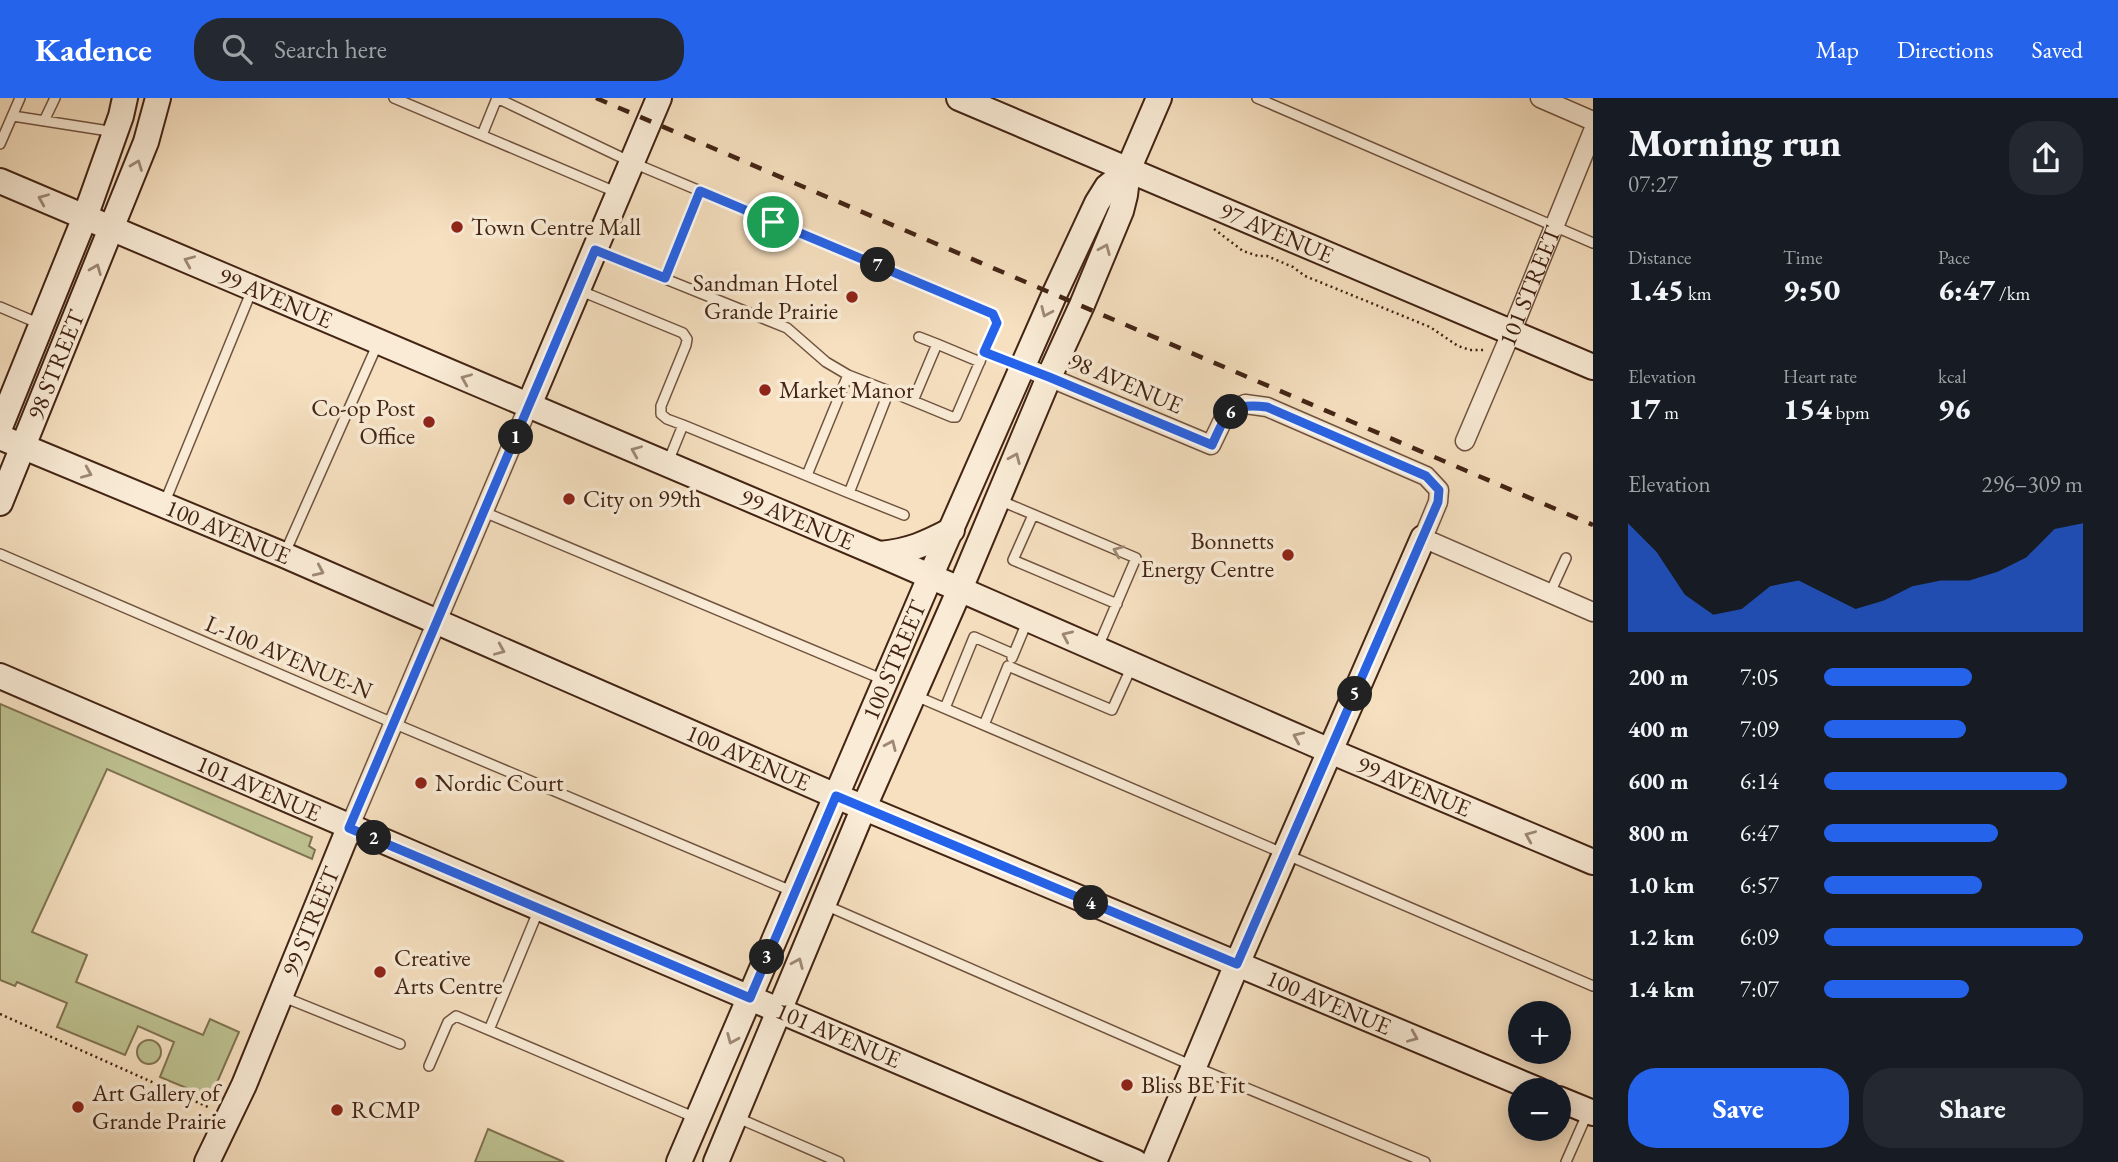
<!DOCTYPE html>
<meta charset="utf-8">
<style>
body{margin:0;font-family:"EB Garamond",serif;background:#242831;color:#f1f3f6;height:100vh;display:flex;flex-direction:column;font-size:26px;white-space:nowrap}
*{box-sizing:border-box;margin:0}
p{font-size:23px;color:#9ea1a6}
.icon{flex:none;width:38px;height:38px;fill:none;stroke:currentColor;stroke-width:2;stroke-linecap:round;stroke-linejoin:round}
.map{position:relative;flex:1;overflow:hidden}
.drawer{display:flex;flex-direction:column;background:#171b24;width:525px}
.drawer>*{flex:none}
.controls{position:absolute;left:1508px;top:903px;display:grid;gap:14px}
.controls a{display:grid;place-items:center;width:63px;height:63px;border-radius:50%;background:#171b24;box-shadow:0 4px 18px #0003;font-size:35px}
.pin{position:absolute;display:grid;place-items:center;width:60px;height:60px;color:#fff;margin:-30px;border:4px solid #fff;border-radius:50%;box-shadow:0 2px 7px #0007}
.km{position:absolute;width:35px;height:35px;margin:-18px;border-radius:50%;background:#222;color:#fff;font-size:19px;line-height:35px;text-align:center}
.round{display:grid;place-items:center;flex:none;width:74px;height:74px;border-radius:28px;background:#242831}
.headline{display:flex;align-items:center;justify-content:space-between;height:119px;padding:0 35px}
h1{font-size:38px;font-weight:800;line-height:52px}
.metrics{display:grid;grid-template-columns:repeat(3,1fr);gap:10px;height:119px;padding:7px 35px}
.metrics div{display:grid;align-content:center}
.metrics b{font-size:30px;font-weight:800}
.metrics small{font-size:19px;font-weight:400}
.metrics p{font-size:19px}
.chart{height:196px;padding:14px 35px}
.chart p{display:flex;justify-content:space-between}
.chart svg{width:100%;height:126px;margin-top:7px;fill:#2563eb;opacity:.7}
.button{display:flex;gap:14px;margin-top:auto;padding:14px 35px}
.button a{flex:1;height:80px;border-radius:28px;background:#2563eb;color:#fff;font-size:28px;font-weight:800;line-height:80px;text-align:center}
.button a+a{background:#242831;color:#f1f3f6}
ul{padding:0 35px;list-style:none;font-size:23px}
li{display:grid;grid-template-columns:112px 84px 1fr;align-items:center;height:52px}
li i{height:18px;border-radius:9px;background:#2563eb}
header{display:flex;align-items:center;gap:42px;box-sizing:border-box;height:98px;padding:0 35px;background:#2563eb;color:#fff}
header strong{font-size:33px}
nav{display:flex;gap:38px;margin-inline-start:auto;font-size:24px}
.search{width:490px;height:63px;background:#242831;display:flex;align-items:center;gap:18px;box-sizing:border-box;padding:0 24px;border-radius:28px;color:#9ea1a6;font-size:26px}
main{display:flex;flex:1;min-height:0}
.map>svg:first-child{display:block}
.green{fill:#bec291;stroke:#807352;stroke-width:2}
.lines{fill:none;stroke-linecap:round;stroke-linejoin:round}
.lane-casing{stroke:#70533f;stroke-width:12}
.street-casing{stroke:#70533f;stroke-width:21}
.secondary-casing{stroke:#432414;stroke-width:28}
.path{stroke:#432414;stroke-width:2.5;stroke-dasharray:2 3.5;stroke-linecap:butt}
.lane{stroke:#f9ebd6;stroke-width:9}
.street{stroke:#f9ebd6;stroke-width:18}
.secondary{stroke:#f9ebd6;stroke-width:24}
.rail{stroke:#432414;stroke-width:4.5;stroke-dasharray:12 12;stroke-linecap:butt}
.oneway{stroke:#9e8875}
.route-casing{stroke:#fff;stroke-width:14}
.route{stroke:#2563eb;stroke-width:9}
.poi-dot{fill:#8f2418;stroke:#f9ebd6;stroke-width:2.5}
.labels{text-anchor:middle;stroke-width:7;stroke-linejoin:round;paint-order:stroke}
.poi-label{font-size:24px;fill:#432414;stroke:#f9ebd6;text-anchor:start}
.street-label{font-size:24px;fill:#432414;stroke:#f9ebd6}
</style>
<header>
<strong>Kadence</strong>
<div class="search"><svg class="icon" aria-label="search" viewBox="0 0 24 24"><circle cx="10" cy="10" r="6"/><path d="M15 15l6 6"/></svg>Search here</div>
<nav><a>Map</a><a>Directions</a><a>Saved</a></nav>
</header>
<main>
<div class="map">
<svg width="1593" height="1064" viewBox="0 0 1593 1064">
<rect width="100%" height="100%" fill="#f6e0c0"/>
<filter id="stains"><feTurbulence type="fractalNoise" baseFrequency=".00286" numOctaves="4"/><feColorMatrix values="0 0 0 0 .2 0 0 0 0 .09 0 0 0 0 .02 0 0 0 .5 -.17"/></filter>
<radialGradient id="worn" r=".72"><stop offset=".6" stop-color="#630" stop-opacity="0"/><stop offset="1" stop-color="#630" stop-opacity=".3"/></radialGradient>
<!-- green -->
<path class="green" d="M 0,606 L 312,739 L 309,748 L 315,752 L 312,761 L 107,671 L 32,834 L 87,857 L 76,884 L 203,937 L 210,921 L 239,934 L 212,996 L 205,994 L 203,997 L 160,979 L 174,944 L 138,928 L 125,957 L 57,929 L 67,905 L 17,884 L 15,888 L 0,882 Z
M137 954a12 12 0 1 1 24 0a12 12 0 1 1-24 0Z
M 488,1031 L 564,1064 L 475,1064 Z"/>
<g class="lines">
<defs>
<path id="lane" d="M 394,0 L 618,95
M 497,0 L 631,64 L 993,216 L 997,225 L 984,254
M 1257,0 L 1593,145
M 13,18 L 115,34
M 44,23 L 55,0
M 482,37 L 497,0
M 0,46 L 20,0
M 596,153 L 787,230 L 826,264 L 848,277 L 889,293 L 849,395 L 904,417
M 665,180 L 700,93
M 581,193 L 683,235 L 687,241 L 686,247 L 661,308 L 661,316 L 667,321 L 683,327
M 0,209 L 40,226
M 937,246 L 980,264
M 889,293 L 952,319 L 956,319 L 984,254 L 1020,267
M 913,303 L 937,246 L 919,239
M 668,364 L 683,327 L 849,395
M 807,377 L 848,277
M 999,402 L 1136,460 L 1098,549
M 164,406 L 252,192
M 484,414 L 884,582
M 1033,417 L 1013,462 L 1117,506
M 0,456 L 393,625 L 794,794
M 284,457 L 378,245
M 1550,495 L 1566,460
M 1012,560 L 1027,524
M 916,598 L 1593,888
M 945,610 L 974,539 L 1013,556
M 984,627 L 1008,568 L 1112,612 L 1132,568
M 825,807 L 1193,968 L 1425,1064
M 281,898 L 400,946
M 489,932 L 539,811
M 429,968 L 448,924 L 456,918 L 696,1020
M 738,1020 L 839,1064
M 1566,1064 L 1588,1014"/>
<g id="street">
<path d="M 1540,0 L 1593,23"/>
<path d="M 1022,268 L 1211,347 L 1225,318 L 1245,306 L 1267,309 L 1426,378 L 1439,392 L 1438,404 L 1423,440 L 1593,514"/>
<path id="s1" d="M 1465,343 L 1511,235 L 1593,33"/>
<path d="M 349,730 L 529,307"/>
</g>
<g id="secondary">
<path id="s2" d="M 959,0 L 1593,269"/>
<path id="s3" d="M 0,83 L 879,456 L 1330,653 L 1593,764"/>
<path d="M 529,307 L 659,0"/>
<path d="M 0,329 L 85,119 L 121,18 L 125,0"/>
<path id="s4" d="M 0,339 L 284,457 L 836,698 L 1538,992"/>
<path id="s5" d="M 0,405 L 146,44 L 158,0"/>
<path d="M 880,456 C 910,453 925,446 952,432"/>
<path id="s6" d="M 0,578 C 205,667 410,756 616,843 C 789,917 963,989 1135,1064"/>
<path d="M 1559,1001 L 1593,1015"/>
<path id="s7" d="M 207,1064 L 244,987 L 349,730"/>
<path id="s8" d="M 679,1064 L 930,479 L 1055,195 L 1097,105 L 1107,89 L 1128,72"/>
<path d="M 716,1064 L 864,709 L 960,491 L 1049,279 L 1082,207 L 1121,113 L 1125,97 L 1128,72 L 1159,0"/>
<path d="M 1154,1064 L 1237,866 L 1423,440"/>
</g>
</defs>
<!-- lane casing -->
<use href="#lane" class="lane-casing"/>
<!-- street casing -->
<use href="#street" class="street-casing"/>
<!-- secondary casing -->
<use href="#secondary" class="secondary-casing"/>
<!-- path -->
<path class="path" d="M 1214,131 L 1243,153 L 1258,158 L 1267,158 L 1293,169 L 1305,178 L 1430,229 L 1458,248 L 1470,252 L 1485,252
M 0,916 L 210,1010"/>
<!-- lane -->
<use href="#lane" class="lane"/>
<!-- street -->
<use href="#street" class="street"/>
<!-- secondary -->
<use href="#secondary" class="secondary"/>
<!-- rail -->
<path class="rail" d="M 596,0 L 1593,427"/>
</g>
<!-- one-way arrows -->
<defs><path id="oneway-chevron" d="M-2-3.5L2.5 0L-2 3.5" fill="none" stroke-width="1.6" stroke-linecap="round" stroke-linejoin="round" transform="scale(1.75)"/></defs>
<g class="oneway">
<use href="#oneway-chevron" transform="translate(137 67) rotate(-69)"/>
<use href="#oneway-chevron" transform="translate(43 101) rotate(-157)"/>
<use href="#oneway-chevron" transform="translate(1105 151) rotate(-67)"/>
<use href="#oneway-chevron" transform="translate(189 163) rotate(-157)"/>
<use href="#oneway-chevron" transform="translate(96 171) rotate(-68)"/>
<use href="#oneway-chevron" transform="translate(1046 214) rotate(114)"/>
<use href="#oneway-chevron" transform="translate(466 281) rotate(-157)"/>
<use href="#oneway-chevron" transform="translate(636 353) rotate(-157)"/>
<use href="#oneway-chevron" transform="translate(1015 360) rotate(-67)"/>
<use href="#oneway-chevron" transform="translate(87 375) rotate(23)"/>
<use href="#oneway-chevron" transform="translate(1118 453) rotate(-157)"/>
<use href="#oneway-chevron" transform="translate(319 473) rotate(24)"/>
<use href="#oneway-chevron" transform="translate(1067 538) rotate(-156)"/>
<use href="#oneway-chevron" transform="translate(500 552) rotate(23)"/>
<use href="#oneway-chevron" transform="translate(1298 639) rotate(-156)"/>
<use href="#oneway-chevron" transform="translate(891 647) rotate(-66)"/>
<use href="#oneway-chevron" transform="translate(1530 738) rotate(-157)"/>
<use href="#oneway-chevron" transform="translate(798 865) rotate(-67)"/>
<use href="#oneway-chevron" transform="translate(1413 939) rotate(23)"/>
<use href="#oneway-chevron" transform="translate(732 941) rotate(113)"/>
</g>
<g class="lines">
<defs>
<path id="route" d="M 700,93 L 993,216 L 997,225 L 984,254 L 1049,279 L 1212,347 C 1227,315 1228,304 1267,309 L 1426,378 L 1439,392 L 1438,404 L 1237,866 L 836,698 L 750,900 L 349,730 L 595,152 L 665,180 Z"/>
</defs>
<!-- route casing -->
<use href="#route" class="route-casing"/>
<!-- route -->
<use href="#route" class="route"/>
</g>
<!-- markers -->
<g class="poi-dot">
<circle cx="457" cy="129" r="7"/>
<circle cx="852" cy="199" r="7"/>
<circle cx="765" cy="292" r="7"/>
<circle cx="429" cy="324" r="7"/>
<circle cx="569" cy="401" r="7"/>
<circle cx="1288" cy="457" r="7"/>
<circle cx="421" cy="685" r="7"/>
<circle cx="380" cy="874" r="7"/>
<circle cx="1127" cy="987" r="7"/>
<circle cx="78" cy="1009" r="7"/>
<circle cx="337" cy="1012" r="7"/>
</g>
<g class="labels">
<!-- poi labels -->
<g class="poi-label">
<text x="471" y="137">Town Centre Mall</text>
<text x="838" y="193" text-anchor="end">Sandman Hotel<tspan x="838" dy="28">Grande Prairie</tspan></text>
<text x="779" y="300">Market Manor</text>
<text x="415" y="318" text-anchor="end">Co-op Post<tspan x="415" dy="28">Office</tspan></text>
<text x="583" y="409">City on 99th</text>
<text x="1274" y="451" text-anchor="end">Bonnetts<tspan x="1274" dy="28">Energy Centre</tspan></text>
<text x="435" y="693">Nordic Court</text>
<text x="394" y="868">Creative<tspan x="394" dy="28">Arts Centre</tspan></text>
<text x="1141" y="995">Bliss BE Fit</text>
<text x="92" y="1003">Art Gallery of<tspan x="92" dy="28">Grande Prairie</tspan></text>
<text x="351" y="1020">RCMP</text>
</g>
<!-- street labels -->
<g class="street-label">
<text dy="8" stroke="none"><textPath href="#s2" startOffset="345">97 AVENUE</textPath></text>
<text dy="8" stroke="none"><textPath href="#s1" startOffset="168">101 STREET</textPath></text>
<text dy="8" stroke="none"><textPath href="#s3" startOffset="299">99 AVENUE</textPath></text>
<text dy="8" stroke="none"><textPath href="#s5" startOffset="149">98 STREET</textPath></text>
<text transform="translate(1126 285) rotate(23)" y="8">98 AVENUE</text>
<text dy="8" stroke="none"><textPath href="#s3" startOffset="866">99 AVENUE</textPath></text>
<text dy="8" stroke="none"><textPath href="#s4" startOffset="247">100 AVENUE</textPath></text>
<text transform="translate(289 559) rotate(23)" y="8">L-100 AVENUE-N</text>
<text dy="8" stroke="none"><textPath href="#s8" startOffset="546">100 STREET</textPath></text>
<text dy="8" stroke="none"><textPath href="#s4" startOffset="814">100 AVENUE</textPath></text>
<text dy="8" stroke="none"><textPath href="#s3" startOffset="1538">99 AVENUE</textPath></text>
<text dy="8" stroke="none"><textPath href="#s6" startOffset="282">101 AVENUE</textPath></text>
<text dy="8" stroke="none"><textPath href="#s7" startOffset="262">99 STREET</textPath></text>
<text dy="8" stroke="none"><textPath href="#s4" startOffset="1444">100 AVENUE</textPath></text>
<text dy="8" stroke="none"><textPath href="#s6" startOffset="912">101 AVENUE</textPath></text>
</g>
</g>
<rect width="100%" height="100%" filter="url(#stains)"/>
<rect width="100%" height="100%" fill="url(#worn)"/>
</svg>
<div class="controls">
<a>+</a>
<a>−</a>
</div>
<div class="pin" style="left:773px;top:124px;background:#1e9e55"><svg class="icon" aria-label="arrive" viewBox="0 0 24 24"><path d="M6 21V4h12l-3 4 3 4H6"/></svg></div>
<b class="km" style="left:516px;top:339px">1</b>
<b class="km" style="left:374px;top:740px">2</b>
<b class="km" style="left:767px;top:859px">3</b>
<b class="km" style="left:1091px;top:805px">4</b>
<b class="km" style="left:1355px;top:596px">5</b>
<b class="km" style="left:1231px;top:314px">6</b>
<b class="km" style="left:878px;top:167px">7</b>
</div>
<section class="drawer">
<div class="headline"><div><h1>Morning run</h1><p>07:27</p></div><a class="round"><svg class="icon" aria-label="share" viewBox="0 0 24 24"><path d="M12 15V3M7 8l5-5 5 5M5 13v7h14v-7"/></svg></a></div>
<div class="metrics">
<div><p>Distance</p><b>1.45<small> km</small></b></div>
<div><p>Time</p><b>9:50</b></div>
<div><p>Pace</p><b>6:47<small> /km</small></b></div>
</div>
<div class="metrics">
<div><p>Elevation</p><b>17<small> m</small></b></div>
<div><p>Heart rate</p><b>154<small> bpm</small></b></div>
<div><p>kcal</p><b>96</b></div>
</div>
<div class="chart"><p><span>Elevation</span>296–309 m</p>
<svg viewBox="0 0 160 44" preserveAspectRatio="none"><path d="M0 44V6L10 16L20 31L30 38L40 36L50 28L60 26L70 31L80 36L90 33L100 28L110 26L120 26L130 23L140 18L150 8L160 6V44z"/></svg>
</div>
<ul>
<li><b>200 m</b>7:05<i style="width:57%"></i></li>
<li><b>400 m</b>7:09<i style="width:55%"></i></li>
<li><b>600 m</b>6:14<i style="width:94%"></i></li>
<li><b>800 m</b>6:47<i style="width:67%"></i></li>
<li><b>1.0 km</b>6:57<i style="width:61%"></i></li>
<li><b>1.2 km</b>6:09<i style="width:100%"></i></li>
<li><b>1.4 km</b>7:07<i style="width:56%"></i></li>
</ul>
<div class="button"><a>Save</a><a>Share</a></div>
</section>
</main>
